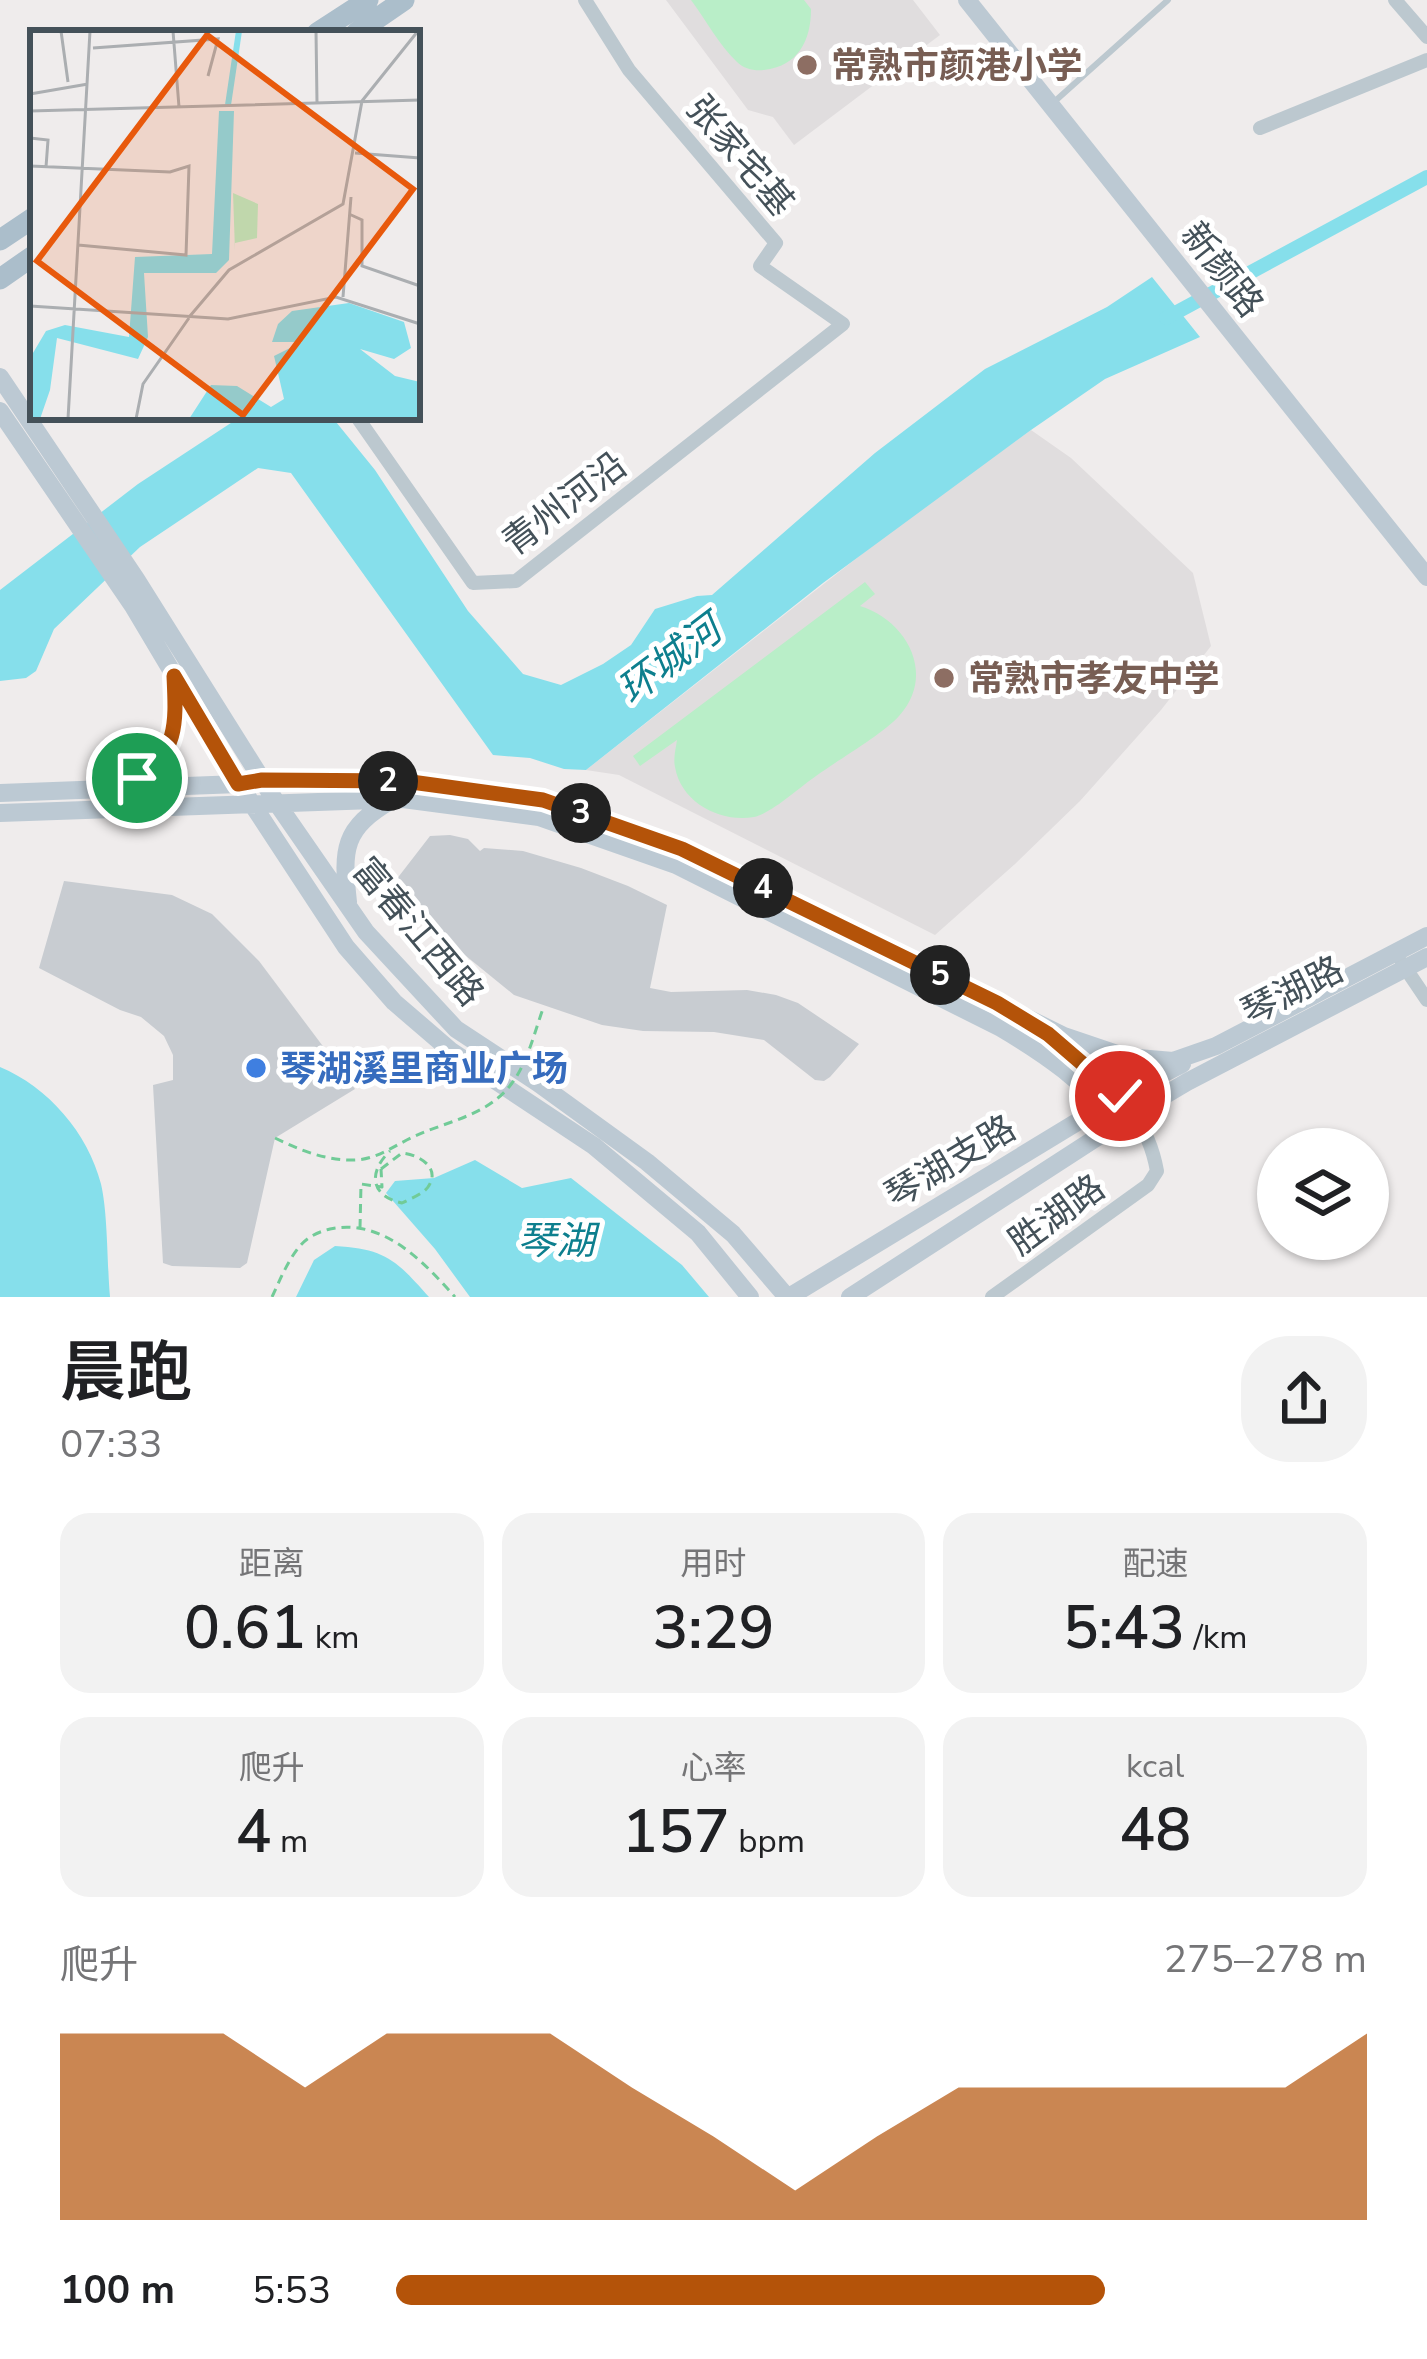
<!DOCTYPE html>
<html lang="zh">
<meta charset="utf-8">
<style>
body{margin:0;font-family:"Nunito Sans","Noto Sans SC",sans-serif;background:#f2f2f2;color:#202124;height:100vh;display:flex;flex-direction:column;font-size:45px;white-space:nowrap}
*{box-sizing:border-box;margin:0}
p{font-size:39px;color:#757577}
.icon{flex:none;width:66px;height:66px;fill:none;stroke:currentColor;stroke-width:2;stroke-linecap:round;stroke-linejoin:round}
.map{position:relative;height:1297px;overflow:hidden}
.details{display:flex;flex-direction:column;background:#fff;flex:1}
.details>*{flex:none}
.tools{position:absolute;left:1257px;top:1128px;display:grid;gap:24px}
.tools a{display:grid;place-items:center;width:132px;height:132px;border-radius:50%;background:#fff;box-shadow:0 3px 9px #0004;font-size:60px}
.pin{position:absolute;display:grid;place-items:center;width:102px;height:102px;color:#fff;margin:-51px;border:6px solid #fff;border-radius:50%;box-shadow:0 3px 12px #0007}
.km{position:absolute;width:60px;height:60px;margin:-30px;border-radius:50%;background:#222;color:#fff;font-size:33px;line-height:60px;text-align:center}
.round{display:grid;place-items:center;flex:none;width:126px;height:126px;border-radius:48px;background:#f2f2f2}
.summary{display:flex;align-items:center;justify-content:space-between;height:204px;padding:0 60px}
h1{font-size:66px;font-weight:600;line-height:90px}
.stats{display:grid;grid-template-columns:repeat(3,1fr);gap:18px;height:204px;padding:12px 60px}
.stats div{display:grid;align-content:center;border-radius:30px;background:#f2f2f2;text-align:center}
.stats b{font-size:60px;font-weight:600}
.stats small{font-size:33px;font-weight:400}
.stats p{font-size:33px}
.chart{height:336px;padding:24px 60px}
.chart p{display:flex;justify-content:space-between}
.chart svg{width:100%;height:216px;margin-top:12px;fill:#b45309;opacity:.7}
ul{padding:0 60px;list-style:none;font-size:39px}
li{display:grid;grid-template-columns:192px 144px 1fr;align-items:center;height:90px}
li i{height:30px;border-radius:15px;background:#b45309}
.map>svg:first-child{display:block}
.education{fill:#e0ddde}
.green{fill:#b9eec8}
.water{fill:#86dfeb}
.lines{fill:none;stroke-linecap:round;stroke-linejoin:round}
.canal{stroke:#86dfeb;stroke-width:14}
.building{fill:#c8ccd1}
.path{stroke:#71cb97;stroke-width:3;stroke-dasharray:9 6;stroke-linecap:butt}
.lane{stroke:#bcc8cf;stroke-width:6}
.street{stroke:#bcc8cf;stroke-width:14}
.secondary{stroke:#bcc9d3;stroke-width:18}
.primary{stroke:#abbecb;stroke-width:21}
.path-bridge{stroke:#71cb97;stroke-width:3;stroke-dasharray:9 6;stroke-linecap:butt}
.route-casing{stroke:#fff;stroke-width:24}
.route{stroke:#b45309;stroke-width:15}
.education-dot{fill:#8d6e63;stroke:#fff;stroke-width:4.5}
.shop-dot{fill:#3f7fe0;stroke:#fff;stroke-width:4.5}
.labels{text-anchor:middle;stroke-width:10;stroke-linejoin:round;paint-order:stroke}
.education-label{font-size:36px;font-weight:bold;fill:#785e54;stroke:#fff;text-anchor:start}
.street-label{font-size:36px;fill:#445159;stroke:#fff}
.shop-label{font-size:36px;font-weight:bold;fill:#366cbe;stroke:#fff;text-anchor:start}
.water-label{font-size:39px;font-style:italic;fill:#0d7f8e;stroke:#fff}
.inset-river{fill:none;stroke:#86dfeb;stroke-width:6}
.inset-road{fill:none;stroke:#abaeb1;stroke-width:3}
.view{fill:#e8590c;fill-opacity:0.15;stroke:#e8590c;stroke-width:6}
.inset-edge{fill:none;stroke:#445159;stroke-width:6}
</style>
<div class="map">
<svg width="1427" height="1297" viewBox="0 0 1427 1297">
<rect width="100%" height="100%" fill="#efecec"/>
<!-- education -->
<path class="education" d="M 666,0 L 913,0 L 940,35 L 794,145 L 773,117 L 748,110 Z
M 1031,430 L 1071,458 L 1193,573 L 1211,646 L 1161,710 L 1080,801 L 1015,864 L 935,935 L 619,775 L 586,770 L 917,511 Z"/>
<!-- green -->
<path class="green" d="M 691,0 L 804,0 L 811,9 C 811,41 798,66 764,70 C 754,71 744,69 737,62 C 719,45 706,20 691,0 Z
M 865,582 L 875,594 L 860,606 C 906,620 937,674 899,716 C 883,734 838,760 816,776 C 800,787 772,813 754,817 C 721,823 681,803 675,767 C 673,758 676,748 677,740 L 640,766 L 633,756 Z"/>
<!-- water -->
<path class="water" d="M 1152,277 L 1200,337 L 1105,379 L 1031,430 L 823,583 L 586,770 L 564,769 L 530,758 L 493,755 L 291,473 L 258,468 L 140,547 L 54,629 L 36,671 L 26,678 L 0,681 L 0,590 L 138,484 L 240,417 L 332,417 L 375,470 L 468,611 L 523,674 L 561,685 L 603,664 L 631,645 L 655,609 L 697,596 L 712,595 L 875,453 L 985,369 L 1107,307 Z
M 0,1067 C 48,1087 88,1133 101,1184 C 108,1214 107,1264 110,1297 L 0,1297 Z
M 475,1160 L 522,1188 L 571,1178 L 682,1265 L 709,1297 L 470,1297 L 435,1249 L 386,1193 L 395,1181 L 434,1178 Z
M 335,1246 C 386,1249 396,1260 429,1297 L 296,1297 L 314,1260 Z"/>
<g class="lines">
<!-- canal -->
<path class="canal" d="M 1166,318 L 1427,177"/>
</g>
<!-- building -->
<path class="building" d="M 450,835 L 468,839 L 480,851 L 484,848 L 523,851 L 581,868 L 628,886 L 667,905 L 650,988 L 671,992 L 747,990 L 776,995 L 798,1003 L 859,1044 L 830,1077 L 824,1081 L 815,1080 L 764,1040 L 714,1032 L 643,1031 L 602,1025 L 514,995 L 407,908 L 397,895 L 396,880 L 430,836 Z
M 64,881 L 172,895 L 212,914 L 259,961 L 355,1089 L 275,1138 L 247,1263 L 240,1268 L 172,1266 L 163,1263 L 153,1085 L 173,1080 L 173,1055 L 164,1036 L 141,1017 L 120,1010 L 39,968 Z"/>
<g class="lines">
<!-- path -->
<path class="path" d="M 360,1228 L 361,1184 L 382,1187 L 381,1169
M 272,1297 C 280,1280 287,1262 299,1247 C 307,1237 318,1232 330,1229 C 383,1218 423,1261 455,1297"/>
<!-- lane -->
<path class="lane" d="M 1054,102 L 1168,0"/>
<!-- street -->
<path class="street" d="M 1395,0 L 1427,37
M 1260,128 L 1427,60
M 357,417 L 473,583 L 516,581 L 843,324 L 760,266 L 776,243 L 629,70 L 585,0
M 1402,963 L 1427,1000
M 992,1297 L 1148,1185 L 1157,1171 C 1153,1149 1146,1131 1133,1114"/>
<!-- secondary -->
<path class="secondary" d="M 967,0 L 1427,577
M 0,377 L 136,579 L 276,802 L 366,932 L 456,1029 L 538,1083 L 647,1162 L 733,1234 L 787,1297
M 0,411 L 133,606 L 239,784 L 346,947 L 394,1002 L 451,1051 L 594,1146 L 698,1233 L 750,1297
M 123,785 C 175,760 176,734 175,680
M 0,793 L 239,784 L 262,780 L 403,781 L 543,799 L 682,849 L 1064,1036 L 1126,1057 L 1173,1061 L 1216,1046 L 1427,936
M 0,813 L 403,799 L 539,817 L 676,865 L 1001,1028 C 1045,1054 1086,1082 1117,1124
M 348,902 C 342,849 343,828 392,800
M 1049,1036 L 1084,1064 L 1127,1105
M 789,1297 L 1120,1096 L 1182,1064
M 850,1297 L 1133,1114 L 1187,1082 L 1427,957"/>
<!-- primary -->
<path class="primary" d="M 317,33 L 368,0
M 356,33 L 404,0
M 0,240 L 33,218
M 0,279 L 33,256"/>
<!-- path-bridge -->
<path class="path-bridge" d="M 275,1138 C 300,1150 326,1161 355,1160 C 378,1159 395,1145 415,1136 C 448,1121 489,1115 512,1083 C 528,1062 535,1030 544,1006
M 381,1169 L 402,1153 C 417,1154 442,1167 428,1187 C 423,1194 410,1199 402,1203 C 370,1196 368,1172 390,1151"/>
</g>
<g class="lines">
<defs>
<path id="route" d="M 137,778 C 179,752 176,721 174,676 L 238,784 L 262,780 L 404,781 L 543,800 L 682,849 L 997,1003 L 1048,1034 L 1120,1096"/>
</defs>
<!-- route casing -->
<use href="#route" class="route-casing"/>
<!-- route -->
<use href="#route" class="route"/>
</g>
<!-- markers -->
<g class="education-dot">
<circle cx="807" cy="65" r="12"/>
<circle cx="944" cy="678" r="12"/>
</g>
<circle class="shop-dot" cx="256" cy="1068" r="12"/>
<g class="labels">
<!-- education labels -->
<g class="education-label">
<text x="831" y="78">常熟市颜港小学</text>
<text x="968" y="691">常熟市孝友中学</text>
</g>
<!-- street labels -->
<g class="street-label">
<text transform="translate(741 155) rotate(50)" y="13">张家宅基</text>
<text transform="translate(1223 269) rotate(52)" y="13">新颜路</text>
<text transform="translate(564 503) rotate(-37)" y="13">青州河沿</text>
<text transform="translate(419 931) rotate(50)" y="13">富春江西路</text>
<text transform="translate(1292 990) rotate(-27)" y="13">琴湖路</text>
<text transform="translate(950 1161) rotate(-31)" y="13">琴湖支路</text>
<text transform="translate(1056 1214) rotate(-36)" y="13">胜湖路</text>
</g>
<!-- shop labels -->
<g class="shop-label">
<text x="280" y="1081">琴湖溪里商业广场</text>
</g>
<!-- water labels -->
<g class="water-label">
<text transform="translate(669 659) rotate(-37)" y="14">环城河</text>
<text x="556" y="1254">琴湖</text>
</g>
</g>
<!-- overview -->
<g transform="translate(30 30)">
<rect width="390" height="390" fill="#efecec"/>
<path d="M 203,163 L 228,174 L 227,208 L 205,213 L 205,221 Z" fill="#b9eec8"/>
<path d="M 189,81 L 204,81 L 199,230 L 186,243 L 114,243 L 118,307 L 108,329 L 27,308 L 20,360 L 10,389 L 0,389 L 0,328 L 16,301 L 35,295 L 99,307 L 105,227 L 182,224 ZM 319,273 L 374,292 L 381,318 L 364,329 L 330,319 L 365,346 L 390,352 L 390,389 L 159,389 L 181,355 L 207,356 L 241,377 L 254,369 L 244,326 L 272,312 L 242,312 L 248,294 L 262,281 Z" fill="#86dfeb"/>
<path class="inset-river" d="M 198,75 L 209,1"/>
<path class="inset-road" d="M 31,1 L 38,52M 143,1 L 149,77M 286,1 L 287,73M 63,18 L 188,9 L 178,46M 0,64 L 58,54M 0,81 L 390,70M 0,108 L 18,110 L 16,137M 325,123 L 390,128M 0,136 L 140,142 L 159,136 L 156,225 L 48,215M 319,184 L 332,190 L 332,236 L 390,256M 313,267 L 321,167M 0,276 L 198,289 L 306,267 L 390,294M 160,286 L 199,240 L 313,174 L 332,71 L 388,1M 38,389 L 60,1M 106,389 L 113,354 L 159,288"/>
<path class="view" d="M 177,5 L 383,159 L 213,385 L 7,231 Z"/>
<rect width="390" height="390" class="inset-edge"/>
</g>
</svg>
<div class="tools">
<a><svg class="icon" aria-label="layers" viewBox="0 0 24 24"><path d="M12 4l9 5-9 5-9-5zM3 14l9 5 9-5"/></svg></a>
</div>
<div class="pin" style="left:137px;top:778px;background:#1e9e55"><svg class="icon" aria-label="arrive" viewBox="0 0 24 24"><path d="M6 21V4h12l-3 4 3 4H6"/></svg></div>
<div class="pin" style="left:1120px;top:1096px;background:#d93025"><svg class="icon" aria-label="check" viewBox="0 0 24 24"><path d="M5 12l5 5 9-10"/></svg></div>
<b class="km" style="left:388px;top:781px">2</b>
<b class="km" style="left:581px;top:813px">3</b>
<b class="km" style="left:763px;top:888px">4</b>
<b class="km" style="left:940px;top:975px">5</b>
</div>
<section class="details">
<div class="summary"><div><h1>晨跑</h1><p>07:33</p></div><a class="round"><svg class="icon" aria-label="share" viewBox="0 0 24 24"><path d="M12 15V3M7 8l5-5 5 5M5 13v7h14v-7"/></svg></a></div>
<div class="stats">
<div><p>距离</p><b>0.61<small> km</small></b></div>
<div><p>用时</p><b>3:29</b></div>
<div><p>配速</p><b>5:43<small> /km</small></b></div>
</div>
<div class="stats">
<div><p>爬升</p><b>4<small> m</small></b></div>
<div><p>心率</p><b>157<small> bpm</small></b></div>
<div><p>kcal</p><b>48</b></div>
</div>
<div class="chart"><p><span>爬升</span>275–278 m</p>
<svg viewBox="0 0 160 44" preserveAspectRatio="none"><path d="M0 44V6L10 6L20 6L30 17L40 6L50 6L60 6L70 17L80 27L90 38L100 27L110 17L120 17L130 17L140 17L150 17L160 6V44z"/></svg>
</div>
<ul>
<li><b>100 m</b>5:53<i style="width:73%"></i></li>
</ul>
</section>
